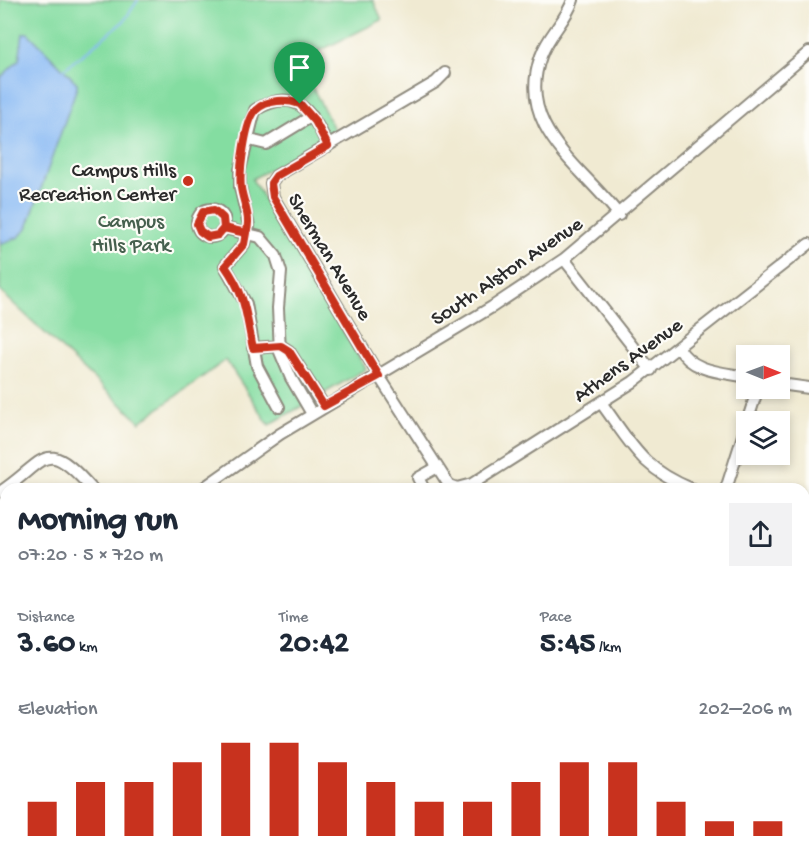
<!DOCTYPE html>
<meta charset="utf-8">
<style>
body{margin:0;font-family:"Gochi Hand",sans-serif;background:#f2f2f3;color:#1f2937;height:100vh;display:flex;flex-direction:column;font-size:22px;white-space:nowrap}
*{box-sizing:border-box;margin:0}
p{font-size:20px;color:#747a83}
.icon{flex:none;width:33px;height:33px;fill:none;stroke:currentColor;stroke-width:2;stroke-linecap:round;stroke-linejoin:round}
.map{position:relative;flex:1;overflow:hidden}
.drawer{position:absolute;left:0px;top:483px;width:810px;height:384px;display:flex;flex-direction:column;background:#fff;border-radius:18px 18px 0 0;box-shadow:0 3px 9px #0003}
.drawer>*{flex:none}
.needle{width:39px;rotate:91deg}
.controls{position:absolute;left:736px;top:345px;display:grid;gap:12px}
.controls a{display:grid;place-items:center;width:54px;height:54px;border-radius:0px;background:#fff;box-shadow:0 3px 9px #0003;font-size:30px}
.pin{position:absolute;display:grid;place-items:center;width:51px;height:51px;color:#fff;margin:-62px -26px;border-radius:50% 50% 50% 0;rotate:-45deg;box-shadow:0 0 6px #0007}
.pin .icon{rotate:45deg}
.round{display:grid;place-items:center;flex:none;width:63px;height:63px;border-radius:0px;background:#f2f2f3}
.head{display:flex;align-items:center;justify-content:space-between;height:102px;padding:0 18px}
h1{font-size:33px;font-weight:700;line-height:45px}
.metrics{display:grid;grid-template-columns:repeat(3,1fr);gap:9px;height:102px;padding:6px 18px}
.metrics div{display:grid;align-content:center}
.metrics b{font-size:30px;font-weight:700}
.metrics small{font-size:16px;font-weight:400}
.metrics p{font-size:16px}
.chart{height:168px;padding:12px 18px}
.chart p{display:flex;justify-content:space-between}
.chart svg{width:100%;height:108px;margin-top:6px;stroke:#c8321e;stroke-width:6}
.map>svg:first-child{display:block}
.green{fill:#84dda1;stroke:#588466;stroke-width:1.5}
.water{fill:#88b9f4;stroke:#5a7290;stroke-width:1.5}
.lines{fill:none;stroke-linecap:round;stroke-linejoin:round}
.stream{stroke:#88b9f4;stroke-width:2}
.minor-casing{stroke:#8e8a7e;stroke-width:14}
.minor{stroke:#fff;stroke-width:10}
.route-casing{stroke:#fff;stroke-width:12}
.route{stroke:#c8321e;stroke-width:8}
.poi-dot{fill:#c8321e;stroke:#fdfcf7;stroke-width:2}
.labels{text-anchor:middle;stroke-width:4.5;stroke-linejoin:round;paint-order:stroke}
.poi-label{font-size:21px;fill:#2b2b2b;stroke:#fdfcf7;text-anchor:end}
.park-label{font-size:21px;fill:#46604e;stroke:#fdfcf7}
.street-label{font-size:21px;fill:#2b2b2b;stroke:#fdfcf7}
</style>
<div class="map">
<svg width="809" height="867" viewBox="0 0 809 867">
<rect width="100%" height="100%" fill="#fdfcf7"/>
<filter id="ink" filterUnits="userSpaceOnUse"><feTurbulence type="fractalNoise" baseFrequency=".0167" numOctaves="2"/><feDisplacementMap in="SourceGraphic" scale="12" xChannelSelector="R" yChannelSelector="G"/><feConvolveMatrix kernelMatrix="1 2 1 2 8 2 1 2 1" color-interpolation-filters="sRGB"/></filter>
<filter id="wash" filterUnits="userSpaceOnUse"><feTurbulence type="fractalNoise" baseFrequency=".008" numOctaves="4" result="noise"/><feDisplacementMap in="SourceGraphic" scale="24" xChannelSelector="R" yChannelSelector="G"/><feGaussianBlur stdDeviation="1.35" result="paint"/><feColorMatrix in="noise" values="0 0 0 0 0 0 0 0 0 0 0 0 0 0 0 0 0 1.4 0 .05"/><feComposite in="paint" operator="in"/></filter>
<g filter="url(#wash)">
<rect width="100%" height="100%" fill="#f0ead2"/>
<!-- green -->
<path class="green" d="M 0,0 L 373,0 L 382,20 L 299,61 L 336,133 L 252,179 L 366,369 L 269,425 L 226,360 L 140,422 L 0,291 Z
M 528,861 L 628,861 L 623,867 L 536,867 Z"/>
<!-- water -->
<path class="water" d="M 23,33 L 28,33 L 77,83 L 77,87 L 27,228 L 19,237 L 0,244 L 0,78 L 19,60 Z"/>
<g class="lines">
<!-- stream -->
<path class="stream" d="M 63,70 L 124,21 L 138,0"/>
</g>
</g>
<g filter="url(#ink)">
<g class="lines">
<defs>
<path id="minor" d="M 573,0 C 566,21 548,35 541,56 C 515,127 581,165 619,215
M 445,73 L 436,82 L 276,176 L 271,183 L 273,197 L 379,376 L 449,485 L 457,488 L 472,484 L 633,382 L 809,244
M 246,139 L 266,144 L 312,116
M197 223a14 14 0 1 1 28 0a14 14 0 1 1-28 0Z
M 224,228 L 260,237 L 276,256 L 281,272 L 278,308 L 280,352 L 291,378 L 312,414
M 564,259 L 651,370
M 253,348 L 281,346 L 289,351 L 324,406
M 679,348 C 692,372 722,372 747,377
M 780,384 L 809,388
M 602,404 C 633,446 641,468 692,489
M 279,407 L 257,366 L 246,304 L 225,266 L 244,244 L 249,226 L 240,187 L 240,170 L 255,110 C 295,86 312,110 328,146
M 747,422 L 758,388
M 202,489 L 280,434 L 492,307 L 564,259 L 809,52
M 424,489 L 418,478 L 436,468
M 726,489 L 747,423
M 0,492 C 46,462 44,434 92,489
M 0,653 L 6,648
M 804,655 L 809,657
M 0,785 L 6,792
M 804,830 L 809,828
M 411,861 L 418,867
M 57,867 L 63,862
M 736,867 L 744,861"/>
</defs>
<!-- minor casing -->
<use href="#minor" class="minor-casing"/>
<!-- minor -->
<use href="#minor" class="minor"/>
</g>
</g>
<g class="lines" filter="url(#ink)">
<defs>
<path id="route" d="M 300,104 C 287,99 267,99 256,110 C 245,121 239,173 241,188 C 243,202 252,219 246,233 L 224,228 L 218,235 L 208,237 L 200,231 L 197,224 L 203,212 L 214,210 L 223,218 L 224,228 L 246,233 L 244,244 L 225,266 C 247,298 245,312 253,348 L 281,346 L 289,351 L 324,406 L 379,376 L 273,197 L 271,183 L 276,176 L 328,146 L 315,121 L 300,104"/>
</defs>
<!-- route casing -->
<use href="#route" class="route-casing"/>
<!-- route -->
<use href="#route" class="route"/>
</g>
<!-- markers -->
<circle class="poi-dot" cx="188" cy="181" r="6"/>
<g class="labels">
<!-- poi labels -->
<g class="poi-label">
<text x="176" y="176">Campus Hills<tspan x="176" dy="24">Recreation Center</tspan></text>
</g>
<!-- park labels -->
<g class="park-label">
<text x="131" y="227">Campus<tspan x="131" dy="24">Hills Park</tspan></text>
</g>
<!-- street labels -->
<g class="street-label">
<text transform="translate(331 256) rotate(59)" y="7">Sherman Avenue</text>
<text transform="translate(506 270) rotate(-34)" y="7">South Alston Avenue</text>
<text transform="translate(627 359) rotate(-36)" y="7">Athens Avenue</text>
</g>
</g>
</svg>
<div class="controls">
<a><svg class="needle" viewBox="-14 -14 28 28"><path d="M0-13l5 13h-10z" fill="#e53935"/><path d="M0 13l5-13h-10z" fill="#747a83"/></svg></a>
<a><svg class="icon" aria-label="layers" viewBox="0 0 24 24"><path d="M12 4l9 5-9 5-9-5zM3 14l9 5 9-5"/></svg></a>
</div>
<div class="pin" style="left:300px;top:104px;background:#1e9e55"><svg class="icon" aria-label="arrive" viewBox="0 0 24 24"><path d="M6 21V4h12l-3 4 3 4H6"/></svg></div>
<section class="drawer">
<div class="head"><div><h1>Morning run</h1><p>07:20 · 5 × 720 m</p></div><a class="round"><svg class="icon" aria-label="share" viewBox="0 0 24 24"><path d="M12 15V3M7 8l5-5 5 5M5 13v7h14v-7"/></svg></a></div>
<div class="metrics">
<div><p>Distance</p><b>3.60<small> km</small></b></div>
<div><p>Time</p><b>20:42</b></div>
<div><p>Pace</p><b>5:45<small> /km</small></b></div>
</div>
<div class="chart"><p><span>Elevation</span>202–206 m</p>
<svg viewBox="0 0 160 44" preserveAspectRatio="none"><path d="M5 44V30M15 44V22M25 44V22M35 44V14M45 44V6M55 44V6M65 44V14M75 44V22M85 44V30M95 44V30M105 44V22M115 44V14M125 44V14M135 44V30M145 44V38M155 44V38"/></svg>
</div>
</section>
</div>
